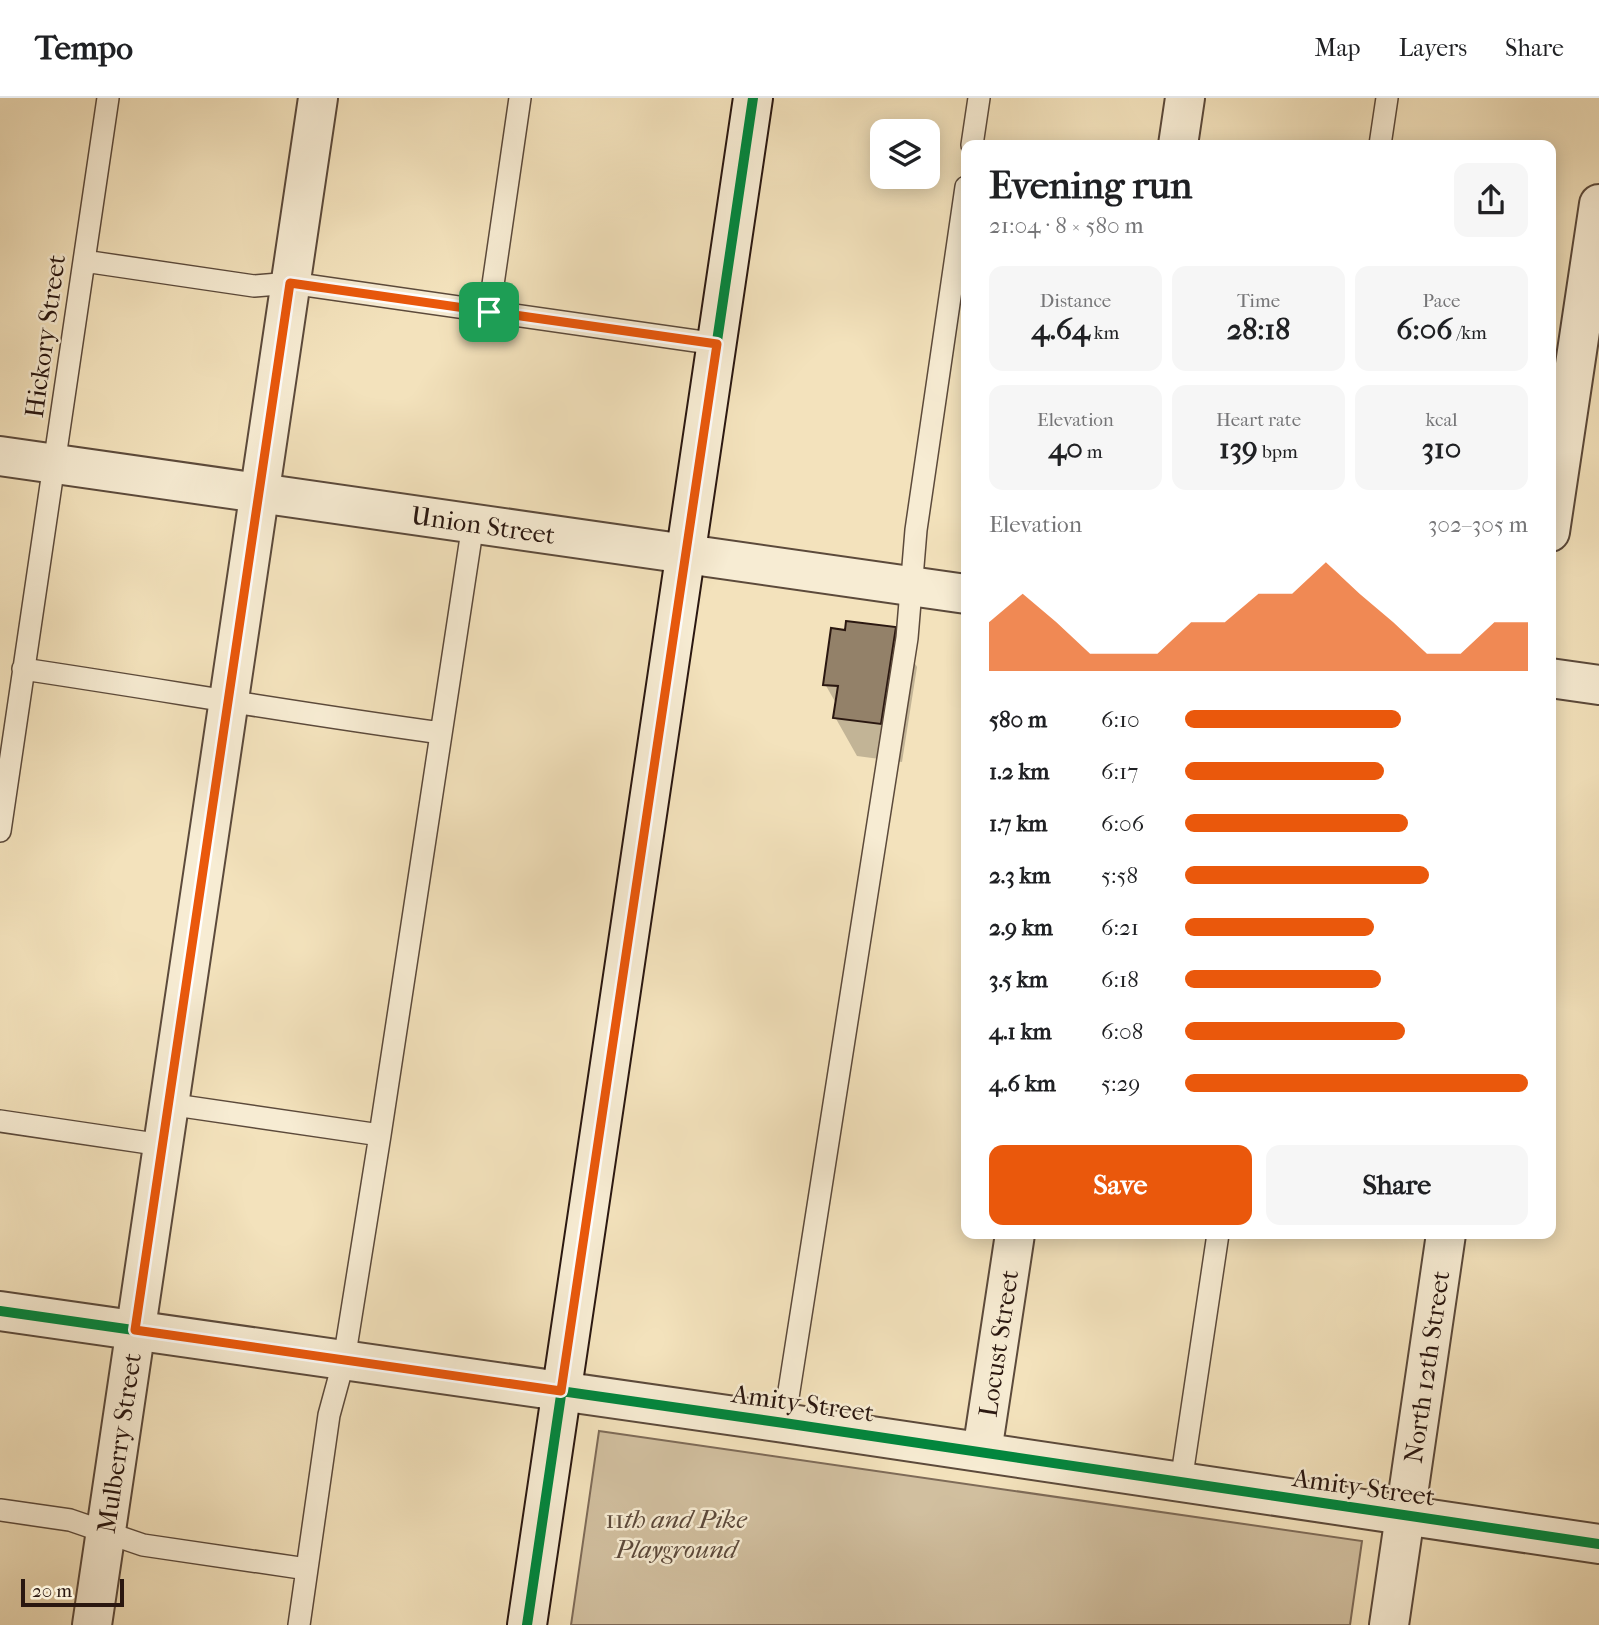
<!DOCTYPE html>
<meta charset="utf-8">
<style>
body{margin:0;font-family:"IM FELL French Canon",serif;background:#f6f6f6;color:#202124;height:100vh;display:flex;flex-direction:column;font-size:26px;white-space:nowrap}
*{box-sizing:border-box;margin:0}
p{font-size:23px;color:#757577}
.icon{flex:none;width:38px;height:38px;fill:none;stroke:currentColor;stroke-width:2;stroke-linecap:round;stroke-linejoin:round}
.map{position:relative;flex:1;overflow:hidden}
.sheet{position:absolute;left:961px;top:42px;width:595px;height:1099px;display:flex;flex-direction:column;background:#fff;border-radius:14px;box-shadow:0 4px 18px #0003}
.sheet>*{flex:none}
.controls{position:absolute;left:870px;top:21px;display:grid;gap:14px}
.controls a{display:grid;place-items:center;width:70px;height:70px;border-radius:14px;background:#fff;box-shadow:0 4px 18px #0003;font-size:35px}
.scale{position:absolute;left:21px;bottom:18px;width:103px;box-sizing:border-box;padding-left:7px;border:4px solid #2a1710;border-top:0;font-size:19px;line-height:24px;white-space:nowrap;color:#2a1710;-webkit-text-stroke:5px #f7ecd3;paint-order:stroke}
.pin{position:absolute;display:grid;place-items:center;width:60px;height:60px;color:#fff;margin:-30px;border-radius:14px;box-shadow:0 4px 10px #0006}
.round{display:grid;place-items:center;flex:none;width:74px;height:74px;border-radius:14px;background:#f6f6f6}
.headline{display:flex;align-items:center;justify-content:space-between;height:119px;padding:0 28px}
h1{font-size:38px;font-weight:800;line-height:52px}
.stats{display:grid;grid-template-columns:repeat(3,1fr);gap:10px;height:119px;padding:7px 28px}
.stats div{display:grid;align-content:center;border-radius:14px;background:#f6f6f6;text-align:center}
.stats b{font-size:30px;font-weight:800}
.stats small{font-size:19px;font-weight:400}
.stats p{font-size:19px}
.chart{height:196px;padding:14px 28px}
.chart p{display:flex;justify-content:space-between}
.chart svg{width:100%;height:126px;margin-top:7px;fill:#ea580c;opacity:.7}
.cta{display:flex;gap:14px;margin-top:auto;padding:14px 28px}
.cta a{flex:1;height:80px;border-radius:14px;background:#ea580c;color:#fff;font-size:28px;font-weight:800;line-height:80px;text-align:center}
.cta a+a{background:#f6f6f6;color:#202124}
ul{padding:0 28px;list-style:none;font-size:23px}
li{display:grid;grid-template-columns:112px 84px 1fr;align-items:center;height:52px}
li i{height:18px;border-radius:9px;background:#ea580c}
header{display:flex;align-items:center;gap:42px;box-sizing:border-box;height:98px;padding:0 35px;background:#fff;border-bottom:2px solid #e0e0e0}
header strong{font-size:33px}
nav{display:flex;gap:38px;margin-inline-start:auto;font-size:24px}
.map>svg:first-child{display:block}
.green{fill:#d1bf9f;stroke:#7e6b58;stroke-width:2}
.shadow{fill:#0003}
.building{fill:#938169;stroke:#2a1710;stroke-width:2}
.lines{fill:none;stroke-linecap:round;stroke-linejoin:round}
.lane-casing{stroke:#5c4a3b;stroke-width:24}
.street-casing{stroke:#5c4a3b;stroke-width:42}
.secondary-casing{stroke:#2a1710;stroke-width:42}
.lane{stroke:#f7ecd3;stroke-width:21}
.street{stroke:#f7ecd3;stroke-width:38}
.secondary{stroke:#f7ecd3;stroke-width:38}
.cycleway-casing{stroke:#f7ecd3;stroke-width:15}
.cycleway{stroke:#00873e;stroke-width:10}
.route-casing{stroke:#fff;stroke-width:14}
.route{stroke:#ea580c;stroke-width:9}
.labels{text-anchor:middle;stroke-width:5;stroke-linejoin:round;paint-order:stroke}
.street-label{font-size:26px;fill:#2a1710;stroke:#f7ecd3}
.park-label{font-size:26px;font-style:italic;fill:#5c493b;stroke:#f7ecd3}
</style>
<header>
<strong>Tempo</strong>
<nav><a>Map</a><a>Layers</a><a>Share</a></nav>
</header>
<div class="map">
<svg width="1599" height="1527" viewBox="0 0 1599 1527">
<rect width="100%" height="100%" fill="#f3e2bc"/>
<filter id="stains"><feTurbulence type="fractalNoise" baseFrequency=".00286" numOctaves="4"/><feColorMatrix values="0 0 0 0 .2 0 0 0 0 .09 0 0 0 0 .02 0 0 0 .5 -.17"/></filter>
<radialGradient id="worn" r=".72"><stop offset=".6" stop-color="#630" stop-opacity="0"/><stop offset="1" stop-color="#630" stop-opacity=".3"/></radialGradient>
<!-- green -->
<path class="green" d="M 599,1333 L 1362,1443 L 1350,1527 L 571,1527 Z"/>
<!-- shadow -->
<path class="shadow" d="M 895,531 L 917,569 L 902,664 L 857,658 L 835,619 L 837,607 L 825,586 L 846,534 Z"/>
<!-- building -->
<path class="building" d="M 846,523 L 896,529 L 881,626 L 833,620 L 838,588 L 823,587 L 831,530 L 845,532 Z"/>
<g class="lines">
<defs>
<path id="lane" d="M 972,47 L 979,0
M 1380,47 L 1387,0
M 84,163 L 254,188 L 291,185 L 717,246
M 489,214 L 520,0
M 23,571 C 163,592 301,616 441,635
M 0,733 L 108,0
M 168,1006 L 380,1037
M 0,1023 L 162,1047
M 784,1325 L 907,540 L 916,432 L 966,89
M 1181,1384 L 1218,1136
M 0,1412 L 70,1422 L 143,1447 L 307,1471
M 299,1527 L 329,1317 L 344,1262 L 380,1037 L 473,426"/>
<g id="street">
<path d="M 1178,47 L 1185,0"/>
<path id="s1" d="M 0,358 L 966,496"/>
<path d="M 1550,434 L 1599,106"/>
<path d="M 1550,580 L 1599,587"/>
<path d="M 0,1213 L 784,1325 L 1599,1446"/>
<path id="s2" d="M 982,1354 L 1015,1136"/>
<path id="s3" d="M 92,1527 L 318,0"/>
<path id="s4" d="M 1389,1527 L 1446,1136"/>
</g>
<path id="secondary" d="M 527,1527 L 753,0"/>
</defs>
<!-- lane casing -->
<use href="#lane" class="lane-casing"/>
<!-- street casing -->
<use href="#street" class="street-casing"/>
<!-- secondary casing -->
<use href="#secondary" class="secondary-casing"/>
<!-- lane -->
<use href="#lane" class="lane"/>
<!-- street -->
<use href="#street" class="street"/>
<!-- secondary -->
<use href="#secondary" class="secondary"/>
<defs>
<path id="cycleway" d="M 0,1213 L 784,1325 L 1599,1446
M 527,1527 L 753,0"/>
</defs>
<!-- cycleway casing -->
<use href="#cycleway" class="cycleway-casing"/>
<!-- cycleway -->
<use href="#cycleway" class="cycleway"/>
</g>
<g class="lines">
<defs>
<path id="route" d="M 290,185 L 717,246 L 561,1293 L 135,1232 Z"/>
</defs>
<!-- route casing -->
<use href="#route" class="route-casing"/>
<!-- route -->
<use href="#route" class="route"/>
</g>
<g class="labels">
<!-- street labels -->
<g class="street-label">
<text transform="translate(45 238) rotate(-82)" y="9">Hickory Street</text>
<text dy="9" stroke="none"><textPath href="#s1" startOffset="488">Union Street</textPath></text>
<text dy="9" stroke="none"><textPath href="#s2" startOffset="110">Locust Street</textPath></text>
<text dy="9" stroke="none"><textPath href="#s4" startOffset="261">North 12th Street</textPath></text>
<text transform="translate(803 1305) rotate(8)" y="9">Amity Street</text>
<text dy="9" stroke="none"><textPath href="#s3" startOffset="184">Mulberry Street</textPath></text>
<text transform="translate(1364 1389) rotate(8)" y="9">Amity Street</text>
</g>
<!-- park labels -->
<g class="park-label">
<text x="676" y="1430">11th and Pike<tspan x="676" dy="30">Playground</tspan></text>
</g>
</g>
<rect width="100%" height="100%" filter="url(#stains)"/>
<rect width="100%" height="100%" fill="url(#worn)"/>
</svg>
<div class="controls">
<a><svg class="icon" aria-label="layers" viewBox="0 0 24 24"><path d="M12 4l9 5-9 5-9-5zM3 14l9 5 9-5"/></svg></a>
</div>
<div class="scale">20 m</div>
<div class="pin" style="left:489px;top:214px;background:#1e9e55"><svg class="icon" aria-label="arrive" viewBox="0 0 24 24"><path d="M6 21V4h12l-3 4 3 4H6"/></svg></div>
<section class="sheet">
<div class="headline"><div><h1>Evening run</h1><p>21:04 · 8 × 580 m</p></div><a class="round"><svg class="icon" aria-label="share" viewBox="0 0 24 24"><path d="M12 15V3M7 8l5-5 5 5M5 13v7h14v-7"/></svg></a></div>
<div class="stats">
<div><p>Distance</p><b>4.64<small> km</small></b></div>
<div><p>Time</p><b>28:18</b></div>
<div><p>Pace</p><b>6:06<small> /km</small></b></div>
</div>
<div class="stats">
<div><p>Elevation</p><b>40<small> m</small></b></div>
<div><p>Heart rate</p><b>139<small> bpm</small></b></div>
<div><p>kcal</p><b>310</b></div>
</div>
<div class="chart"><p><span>Elevation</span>302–305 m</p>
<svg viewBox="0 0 160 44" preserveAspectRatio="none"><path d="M0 44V27L10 17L20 27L30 38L40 38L50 38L60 27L70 27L80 17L90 17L100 6L110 17L120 27L130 38L140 38L150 27L160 27V44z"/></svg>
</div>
<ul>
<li><b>580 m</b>6:10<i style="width:63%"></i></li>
<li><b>1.2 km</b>6:17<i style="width:58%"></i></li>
<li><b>1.7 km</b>6:06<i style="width:65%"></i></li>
<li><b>2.3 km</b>5:58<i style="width:71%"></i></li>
<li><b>2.9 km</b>6:21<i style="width:55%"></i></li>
<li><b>3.5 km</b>6:18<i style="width:57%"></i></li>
<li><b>4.1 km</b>6:08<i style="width:64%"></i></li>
<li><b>4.6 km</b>5:29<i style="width:100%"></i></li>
</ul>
<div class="cta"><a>Save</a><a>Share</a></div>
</section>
</div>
